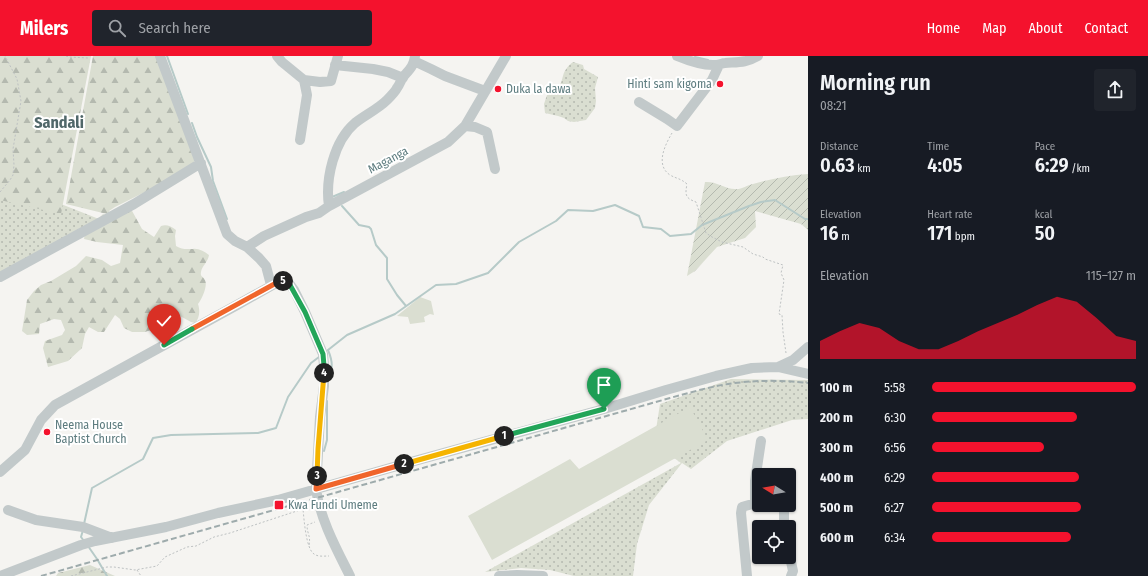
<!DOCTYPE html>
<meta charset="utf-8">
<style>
body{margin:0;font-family:"Fira Sans Condensed",sans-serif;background:#20242c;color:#f1f3f6;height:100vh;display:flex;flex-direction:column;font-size:15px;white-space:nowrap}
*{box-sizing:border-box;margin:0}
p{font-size:13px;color:#9ea1a6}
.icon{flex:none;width:22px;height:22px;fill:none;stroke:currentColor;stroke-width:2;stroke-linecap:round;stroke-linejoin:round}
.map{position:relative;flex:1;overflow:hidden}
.drawer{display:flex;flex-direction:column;background:#171b24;width:340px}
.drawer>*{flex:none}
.needle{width:26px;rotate:281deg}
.fabs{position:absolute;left:752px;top:412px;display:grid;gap:8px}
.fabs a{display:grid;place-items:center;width:44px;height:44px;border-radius:4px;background:#171b24;box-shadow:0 1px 3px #0004;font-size:20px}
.pin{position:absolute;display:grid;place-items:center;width:34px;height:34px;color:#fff;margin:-41px -17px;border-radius:50% 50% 50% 0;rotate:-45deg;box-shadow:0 0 4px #0007}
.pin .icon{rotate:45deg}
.km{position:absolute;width:20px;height:20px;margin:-10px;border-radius:50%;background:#222;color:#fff;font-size:11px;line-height:20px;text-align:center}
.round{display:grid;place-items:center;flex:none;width:42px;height:42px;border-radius:4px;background:#20242c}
.headline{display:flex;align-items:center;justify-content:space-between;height:68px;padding:0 12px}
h1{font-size:22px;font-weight:600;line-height:30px}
.figures{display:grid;grid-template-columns:repeat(3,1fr);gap:6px;height:68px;padding:4px 12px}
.figures div{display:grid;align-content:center}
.figures b{font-size:20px;font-weight:600}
.figures small{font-size:11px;font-weight:400}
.figures p{font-size:11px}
.chart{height:112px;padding:8px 12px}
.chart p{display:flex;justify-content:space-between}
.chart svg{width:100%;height:72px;margin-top:4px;fill:#f4122d;opacity:.7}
ul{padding:0 12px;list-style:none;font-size:13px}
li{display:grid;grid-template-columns:64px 48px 1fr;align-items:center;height:30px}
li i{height:10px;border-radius:5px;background:#f4122d}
header{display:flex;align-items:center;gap:24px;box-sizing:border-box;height:56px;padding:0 20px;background:#f4122d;color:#fff}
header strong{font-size:19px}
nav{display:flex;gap:22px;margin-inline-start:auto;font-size:14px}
.search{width:280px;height:36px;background:#20242c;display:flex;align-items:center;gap:10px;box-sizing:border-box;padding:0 14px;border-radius:4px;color:#9ea1a6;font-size:15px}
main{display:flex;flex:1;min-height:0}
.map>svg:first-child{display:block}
.grass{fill:url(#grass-dots)}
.forest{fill:url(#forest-firs)}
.park{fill:#daded1}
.garden{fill:url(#garden-furrows)}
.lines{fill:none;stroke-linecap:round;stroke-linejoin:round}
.stream{stroke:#b6cac8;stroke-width:2}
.path{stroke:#bdc1c2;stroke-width:1;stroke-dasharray:2 2;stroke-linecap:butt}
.minor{stroke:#c2c9ca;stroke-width:10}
.rail{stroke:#9eabac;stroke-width:2;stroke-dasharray:6 3;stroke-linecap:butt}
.split-1-casing{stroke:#fff;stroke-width:8}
.split-2-casing{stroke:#fff;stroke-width:8}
.split-3-casing{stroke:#fff;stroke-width:8}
.split-4-casing{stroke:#fff;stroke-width:8}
.split-5-casing{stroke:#fff;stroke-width:8}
.split-6-casing{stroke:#fff;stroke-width:8}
.split-7-casing{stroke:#fff;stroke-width:8}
.split-1{stroke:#22a559;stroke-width:5}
.split-2{stroke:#f5b400;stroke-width:5}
.split-3{stroke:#f0652b;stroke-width:5}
.split-4{stroke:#f5b400;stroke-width:5}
.split-5{stroke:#22a559;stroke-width:5}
.split-6{stroke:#f0652b;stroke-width:5}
.split-7{stroke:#22a559;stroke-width:5}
.poi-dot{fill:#f4122d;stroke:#fff;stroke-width:1.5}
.labels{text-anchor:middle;stroke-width:4;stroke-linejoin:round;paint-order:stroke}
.poi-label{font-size:12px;fill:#5d7c7f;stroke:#fff;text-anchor:start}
.street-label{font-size:12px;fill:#5d7c7f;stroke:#fff}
.district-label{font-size:16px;font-weight:bold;fill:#506769;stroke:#fff}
</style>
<header>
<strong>Milers</strong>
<div class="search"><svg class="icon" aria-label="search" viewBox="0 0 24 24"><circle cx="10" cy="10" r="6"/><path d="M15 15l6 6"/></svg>Search here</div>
<nav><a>Home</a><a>Map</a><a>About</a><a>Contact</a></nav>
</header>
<main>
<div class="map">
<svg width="808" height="520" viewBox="0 0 808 520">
<defs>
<pattern id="grass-dots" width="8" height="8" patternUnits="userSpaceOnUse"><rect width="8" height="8" fill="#daded1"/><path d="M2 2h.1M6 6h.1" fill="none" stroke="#b4b9af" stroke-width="1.8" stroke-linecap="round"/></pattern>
<pattern id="forest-firs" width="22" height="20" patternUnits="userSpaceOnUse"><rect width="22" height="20" fill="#daded1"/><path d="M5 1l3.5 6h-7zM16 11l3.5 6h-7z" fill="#b4b9af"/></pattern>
<pattern id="garden-furrows" width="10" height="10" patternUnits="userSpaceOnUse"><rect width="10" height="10" fill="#daded1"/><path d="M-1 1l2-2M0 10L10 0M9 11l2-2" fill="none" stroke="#b4b9af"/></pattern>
</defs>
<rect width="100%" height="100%" fill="#f5f4f1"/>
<!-- grass -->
<path class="grass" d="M 573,6 L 583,9 L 584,13 L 598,21 L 595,32 L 596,45 L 595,52 L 586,64 L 574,66 L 568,65 L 564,62 L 558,60 L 545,57 L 544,48 L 549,33 L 552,34 L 558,33 C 565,22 560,16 573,6 Z
M 0,124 L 99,163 L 0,217 Z
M 731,323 L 808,324 L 808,363 L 792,364 L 727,385 L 691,413 L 682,407 L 649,449 L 637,488 L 633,520 L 574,520 L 550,514 L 521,512 L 485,516 L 681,407 L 674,402 L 650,412 L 660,348 Z"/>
<!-- forest -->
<path class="forest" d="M 0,0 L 91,0 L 61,158 L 0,144 Z
M 93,0 L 156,0 L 194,102 L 195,111 L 115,151 L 109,155 L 111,159 L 66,148 Z
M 131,153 L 142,173 L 154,181 L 161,170 C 166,168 171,170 176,174 L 175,180 L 176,190 C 182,194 187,193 193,193 C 198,192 205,196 209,199 C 208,206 202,210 201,216 C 200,221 203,220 205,224 C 208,229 202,243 198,248 C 200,254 200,262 195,267 L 191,266 L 180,260 L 169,268 L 145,276 L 132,276 L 124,272 L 120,263 L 115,259 L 104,276 L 98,276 L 89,271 L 85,278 L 82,292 L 68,305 L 48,311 L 43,292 L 45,285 L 62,279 L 65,274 L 61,264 L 54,263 L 40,268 L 39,278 L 27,279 L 22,275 L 27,244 L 34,235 L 41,229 L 51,225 L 76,210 L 86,200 L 102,204 L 111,210 L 120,207 L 123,189 L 97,186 L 84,183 L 85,177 L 103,158 L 114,163 Z
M 90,509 L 115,520 L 56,520 L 58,517 Z"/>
<!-- park -->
<path class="park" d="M 420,241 L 431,245 L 434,259 L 430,258 L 424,261 L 425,266 L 410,268 L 408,261 L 397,260 Z
M 690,351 L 708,384 L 492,504 L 468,460 L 570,403 L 579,413 Z"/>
<!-- garden -->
<path class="garden" d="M 808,118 L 808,174 L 801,168 L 755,155 L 756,171 L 745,182 L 717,191 L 695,215 L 687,220 L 705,126 C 716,125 725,133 735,133 C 741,134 747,129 753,128 C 771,123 789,119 808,118 Z"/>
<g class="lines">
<!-- stream -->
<path class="stream" d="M 167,0 L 188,58
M 695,1 L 708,4
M 192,67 L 197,81 L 211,111 L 213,125 L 227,163
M 332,141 L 344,136
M 342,150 L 359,169 L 369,171 L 371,173 L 376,189 L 387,202 L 387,223 L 397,239 L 406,250
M 328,324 C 333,312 333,306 328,294 L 347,279 L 395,258 L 436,229 L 456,228 L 488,217 L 519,186 L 556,165 L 568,154 L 593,155 L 615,149 L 639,160 L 643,171 L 661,173 L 670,180 L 691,178 L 702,169 L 749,150 L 761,146 L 775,144 L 805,163 L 808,163
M 324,395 L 327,384 L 327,345
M 84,468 L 92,432 L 143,403 L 153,382 L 171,379 L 258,377 L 276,372 L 288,341 L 311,307 L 319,301
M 83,474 L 81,481 L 84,485
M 88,490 L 97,503 L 107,520"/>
<!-- path -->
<path class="path" d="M 66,0 L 69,1 L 88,2
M 672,77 C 665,89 655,109 670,119 C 677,123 680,122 687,128 C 685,139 685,142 696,146 L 706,177 L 712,181 L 722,186 L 743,191 L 753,198 L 763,201 L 765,203 L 783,209 L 781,217 L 784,224 L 779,258 L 782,259 L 783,276 L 786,297
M 0,136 L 10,124 L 13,119 L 14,109 L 13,93 L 21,45 L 17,23 L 5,0
M 309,489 C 311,480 307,478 307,469 L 315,466
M 137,514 L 141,520
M 71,520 L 107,511 L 114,511 L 135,514 L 157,510 L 165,501 L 187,491 L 196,490 L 214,481 L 230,477 L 303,453 C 304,463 306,493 314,498 C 318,501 324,500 329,500"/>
<!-- minor -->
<path class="minor" d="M 160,0 L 227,178 L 235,185 L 247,191 L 259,202 L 266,210 L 271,229
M 277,0 L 282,6 L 304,24 L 307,39 L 300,84
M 677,0 C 689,5 703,10 716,9 C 720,9 722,7 725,7 C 738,6 746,7 758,0
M 414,5 L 431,13 L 445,20 L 485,35
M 335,9 L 373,13 L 388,16 L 403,22
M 304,24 L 320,26 L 331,25 L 338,0
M 639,46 L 667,63 L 677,70 L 712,24 L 719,9
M 465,70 L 475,71 L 487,76 L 495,113
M 329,150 C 325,123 334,85 355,67 C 365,59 378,53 387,44 C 391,40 395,36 397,32 C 400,28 401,24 403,21 C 409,14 414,10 415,0
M 247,191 L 264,180 L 306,161 L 319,157 L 329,150 L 448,86 L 465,70 L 506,0
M 0,221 L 134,148 L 201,107
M 778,311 L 808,318
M 0,416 L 25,394 L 41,364 L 55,349 L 237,249 L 278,226 L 285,225 L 288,226 L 294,234 L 305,256 L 323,298 L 324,310 L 324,330 L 320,361 L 316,433 C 320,463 337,494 350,520
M 755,447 L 755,425 L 761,385
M 8,454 L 36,464 L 83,471 L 112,482
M 784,471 L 784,449
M 789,497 L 793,515 L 791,520
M 0,520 L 81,489 L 95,485 L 166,471 L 218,457 L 278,444 L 418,404 L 604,353 L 666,334 L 716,320 L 752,312 L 778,311 L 793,304 L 808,291
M 499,520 L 517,519 L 543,520
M 747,520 L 741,457 L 742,451 L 759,446"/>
<!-- rail -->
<path class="rail" d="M 41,520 L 670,342 C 689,337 708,331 728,328 C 754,324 782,324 808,327"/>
</g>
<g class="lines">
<defs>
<path id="split-1" d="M 504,380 L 604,353"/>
<path id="split-2" d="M 404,408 L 504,380"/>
<path id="split-3" d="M 317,420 L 316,433 L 404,408"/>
<path id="split-4" d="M 317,420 L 318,393 L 324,317"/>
<path id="split-5" d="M 283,225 L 288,226 L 290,229 L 305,256 L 323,298 L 324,310 L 324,317"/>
<path id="split-6" d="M 192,273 L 278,226 L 283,225"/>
<path id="split-7" d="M 164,289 L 192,273"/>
</defs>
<!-- split-1 casing -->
<use href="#split-1" class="split-1-casing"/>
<!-- split-2 casing -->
<use href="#split-2" class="split-2-casing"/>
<!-- split-3 casing -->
<use href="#split-3" class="split-3-casing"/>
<!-- split-4 casing -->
<use href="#split-4" class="split-4-casing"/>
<!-- split-5 casing -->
<use href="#split-5" class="split-5-casing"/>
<!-- split-6 casing -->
<use href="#split-6" class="split-6-casing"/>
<!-- split-7 casing -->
<use href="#split-7" class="split-7-casing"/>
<!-- split-1 -->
<use href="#split-1" class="split-1"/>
<!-- split-2 -->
<use href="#split-2" class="split-2"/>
<!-- split-3 -->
<use href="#split-3" class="split-3"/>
<!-- split-4 -->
<use href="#split-4" class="split-4"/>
<!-- split-5 -->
<use href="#split-5" class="split-5"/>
<!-- split-6 -->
<use href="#split-6" class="split-6"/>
<!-- split-7 -->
<use href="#split-7" class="split-7"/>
</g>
<!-- markers -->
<g class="poi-dot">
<circle cx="720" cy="28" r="4"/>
<circle cx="498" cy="33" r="4"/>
<circle cx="47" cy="376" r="4"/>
<rect x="274" y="444" width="10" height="10" rx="2"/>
</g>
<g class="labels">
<!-- poi labels -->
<g class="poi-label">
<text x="712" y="32" text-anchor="end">Hinti sam kigoma</text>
<text x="506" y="37">Duka la dawa</text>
<text x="55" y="373">Neema House<tspan x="55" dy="14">Baptist Church</tspan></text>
<text x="288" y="453">Kwa Fundi Umeme</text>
</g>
<!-- street labels -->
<g class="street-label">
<text transform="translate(388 104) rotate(-28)" y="4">Maganga</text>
</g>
<!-- district labels -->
<g class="district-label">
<text x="59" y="72">Sandali</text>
</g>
</g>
</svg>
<div class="fabs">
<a><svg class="needle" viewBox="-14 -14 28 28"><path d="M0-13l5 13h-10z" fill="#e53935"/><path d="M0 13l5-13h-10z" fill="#9ea1a6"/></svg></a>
<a><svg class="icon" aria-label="locate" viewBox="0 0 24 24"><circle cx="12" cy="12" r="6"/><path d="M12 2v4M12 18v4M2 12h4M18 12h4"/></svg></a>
</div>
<div class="pin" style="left:604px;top:353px;background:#1e9e55"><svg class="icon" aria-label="arrive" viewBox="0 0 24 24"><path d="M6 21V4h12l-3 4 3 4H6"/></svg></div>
<div class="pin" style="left:164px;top:289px;background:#d93025"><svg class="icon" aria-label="check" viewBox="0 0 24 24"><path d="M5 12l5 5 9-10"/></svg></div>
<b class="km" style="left:504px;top:380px">1</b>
<b class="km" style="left:404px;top:408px">2</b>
<b class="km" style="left:317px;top:420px">3</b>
<b class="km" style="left:324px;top:317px">4</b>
<b class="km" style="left:283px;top:225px">5</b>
</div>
<section class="drawer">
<div class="headline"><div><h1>Morning run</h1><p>08:21</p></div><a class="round"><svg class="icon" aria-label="share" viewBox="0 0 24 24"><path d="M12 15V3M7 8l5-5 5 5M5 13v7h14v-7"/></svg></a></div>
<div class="figures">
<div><p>Distance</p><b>0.63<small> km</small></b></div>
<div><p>Time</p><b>4:05</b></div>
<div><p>Pace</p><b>6:29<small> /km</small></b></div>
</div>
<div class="figures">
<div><p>Elevation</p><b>16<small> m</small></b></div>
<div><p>Heart rate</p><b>171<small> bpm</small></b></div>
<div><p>kcal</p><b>50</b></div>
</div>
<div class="chart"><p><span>Elevation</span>115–127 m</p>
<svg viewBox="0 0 160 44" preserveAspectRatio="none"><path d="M0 44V33L10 27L20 22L30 25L40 33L50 38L60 38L70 33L80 27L90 22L100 17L110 11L120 6L130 9L140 19L150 30L160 33V44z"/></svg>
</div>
<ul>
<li><b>100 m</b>5:58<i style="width:100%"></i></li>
<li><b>200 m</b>6:30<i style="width:71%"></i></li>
<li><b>300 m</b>6:56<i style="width:55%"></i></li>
<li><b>400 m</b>6:29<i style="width:72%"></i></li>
<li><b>500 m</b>6:27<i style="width:73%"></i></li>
<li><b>600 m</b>6:34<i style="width:68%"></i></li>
</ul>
</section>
</main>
